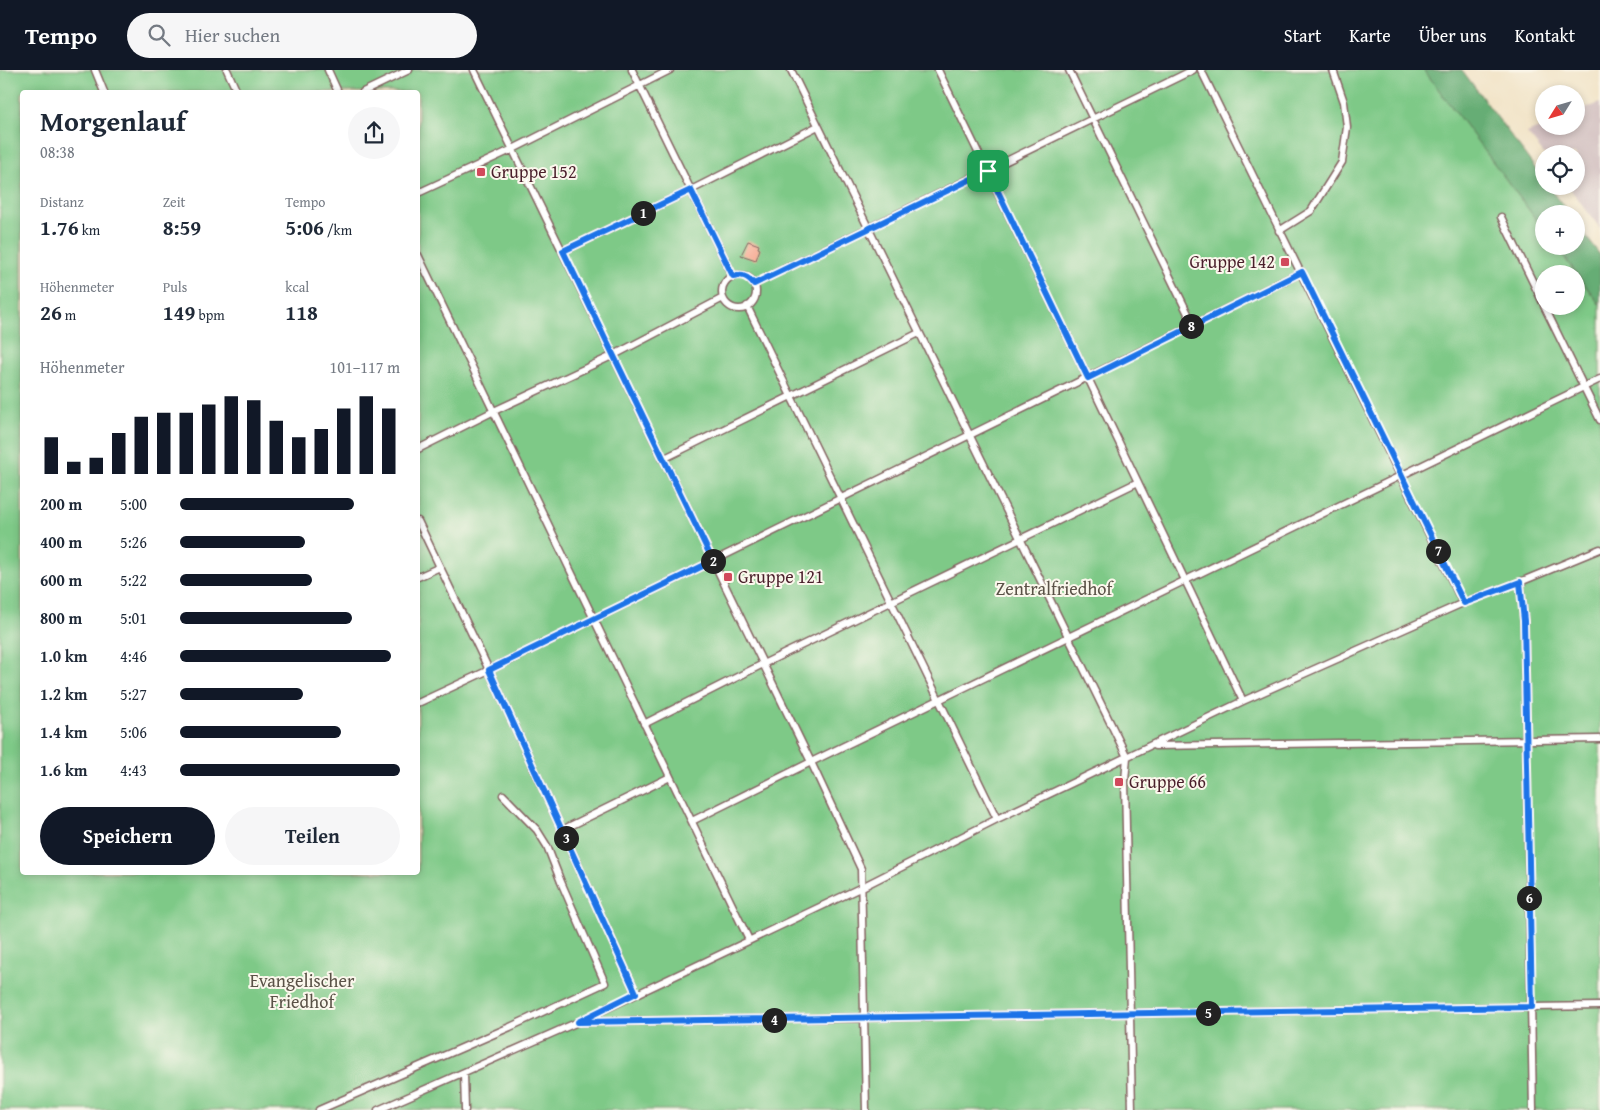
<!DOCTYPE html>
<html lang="de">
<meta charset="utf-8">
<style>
body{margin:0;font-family:"Gentium Book Plus",serif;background:#f6f6f7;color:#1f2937;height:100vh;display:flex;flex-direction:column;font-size:19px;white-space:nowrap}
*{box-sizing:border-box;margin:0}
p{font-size:16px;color:#747a83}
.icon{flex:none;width:28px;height:28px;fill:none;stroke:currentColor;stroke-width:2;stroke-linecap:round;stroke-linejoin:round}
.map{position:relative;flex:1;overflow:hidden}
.side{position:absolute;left:20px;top:20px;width:400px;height:785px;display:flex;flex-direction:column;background:#fff;border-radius:5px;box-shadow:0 2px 8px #0003}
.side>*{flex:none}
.needle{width:32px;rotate:233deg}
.buttons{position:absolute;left:1535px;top:15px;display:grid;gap:10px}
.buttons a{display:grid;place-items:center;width:50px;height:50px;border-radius:50%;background:#fff;box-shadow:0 2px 8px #0003;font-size:25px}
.pin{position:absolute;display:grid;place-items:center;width:42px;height:42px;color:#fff;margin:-21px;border-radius:10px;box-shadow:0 2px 8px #0006}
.km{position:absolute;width:25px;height:25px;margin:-12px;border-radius:50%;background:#222;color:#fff;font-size:14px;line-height:25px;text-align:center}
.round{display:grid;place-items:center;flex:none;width:52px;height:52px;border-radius:26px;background:#f6f6f7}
.headline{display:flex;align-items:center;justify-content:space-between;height:85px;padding:0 20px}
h1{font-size:28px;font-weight:800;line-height:38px}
.stats{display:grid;grid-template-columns:repeat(3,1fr);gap:8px;height:85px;padding:5px 20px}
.stats div{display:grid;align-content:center}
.stats b{font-size:21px;font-weight:800}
.stats small{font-size:14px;font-weight:400}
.stats p{font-size:14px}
.chart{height:140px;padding:10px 20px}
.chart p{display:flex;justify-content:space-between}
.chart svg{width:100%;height:90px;margin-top:5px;stroke:#111827;stroke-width:6}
.primary-button{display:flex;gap:10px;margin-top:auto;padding:10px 20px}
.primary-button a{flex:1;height:58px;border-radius:30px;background:#111827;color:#fff;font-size:20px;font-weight:800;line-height:58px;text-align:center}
.primary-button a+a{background:#f6f6f7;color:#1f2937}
ul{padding:0 20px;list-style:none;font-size:16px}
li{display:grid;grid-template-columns:80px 60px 1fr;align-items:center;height:38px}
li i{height:12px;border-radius:6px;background:#111827}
header{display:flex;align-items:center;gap:30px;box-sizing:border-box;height:70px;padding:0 25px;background:#111827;color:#fff}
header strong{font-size:24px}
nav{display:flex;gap:28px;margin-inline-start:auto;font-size:18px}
.search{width:350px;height:45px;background:#f6f6f7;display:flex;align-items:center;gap:12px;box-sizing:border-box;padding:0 18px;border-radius:28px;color:#747a83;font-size:19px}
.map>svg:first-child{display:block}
.industrial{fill:#d2bfc0}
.green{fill:#7ec987;stroke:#647459;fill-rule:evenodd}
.forest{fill:#66ad74;stroke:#586650}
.building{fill:#f6a68d}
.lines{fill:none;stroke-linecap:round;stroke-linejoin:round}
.service-casing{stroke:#856462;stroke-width:9}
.service{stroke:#fff;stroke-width:6}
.route-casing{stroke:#fff;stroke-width:10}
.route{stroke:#1a73e8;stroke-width:6}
.poi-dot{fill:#d1495b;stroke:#fbf7ec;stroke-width:2}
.labels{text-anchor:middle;stroke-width:4;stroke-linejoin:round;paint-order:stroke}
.poi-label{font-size:18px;fill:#4a1f2b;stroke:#fbf7ec;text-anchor:start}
.park-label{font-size:18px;fill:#5a5247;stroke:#fbf7ec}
</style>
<header>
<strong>Tempo</strong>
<div class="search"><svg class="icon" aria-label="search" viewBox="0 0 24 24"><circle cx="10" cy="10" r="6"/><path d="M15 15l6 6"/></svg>Hier suchen</div>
<nav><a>Start</a><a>Karte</a><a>Über uns</a><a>Kontakt</a></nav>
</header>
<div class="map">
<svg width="1600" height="1040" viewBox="0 0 1600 1040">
<rect width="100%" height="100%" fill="#fbf7ec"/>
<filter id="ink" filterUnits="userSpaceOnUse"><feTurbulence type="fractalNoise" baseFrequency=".02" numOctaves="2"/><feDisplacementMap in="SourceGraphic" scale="10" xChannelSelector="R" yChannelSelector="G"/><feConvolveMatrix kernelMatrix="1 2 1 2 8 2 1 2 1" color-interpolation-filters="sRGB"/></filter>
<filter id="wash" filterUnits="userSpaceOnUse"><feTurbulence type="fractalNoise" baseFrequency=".0096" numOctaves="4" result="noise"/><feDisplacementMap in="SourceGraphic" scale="20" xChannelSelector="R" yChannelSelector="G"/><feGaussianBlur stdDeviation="1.12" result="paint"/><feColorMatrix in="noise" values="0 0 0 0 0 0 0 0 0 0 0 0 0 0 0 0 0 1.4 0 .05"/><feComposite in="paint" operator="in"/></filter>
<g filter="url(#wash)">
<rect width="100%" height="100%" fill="#f2e4c8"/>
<!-- industrial -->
<path class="industrial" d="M 1600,33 L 1600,158 L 1568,116 L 1576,116 L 1576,84 L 1544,84 L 1527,63 L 1544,56 L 1576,56 L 1576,42 Z"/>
<!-- green -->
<path class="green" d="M 0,0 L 1424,0 L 1544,160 L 1544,176 L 1556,176 L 1576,204 L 1544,204 L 1544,236 L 1576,236 L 1576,204 L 1600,235 L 1600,1040 L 0,1040 ZM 22,22 L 418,22 L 418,802 L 22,802 Z"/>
<!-- forest -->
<path class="forest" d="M 1424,0 L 1462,0 L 1544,110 L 1544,116 L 1549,116 L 1569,144 L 1544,144 L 1544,160 Z
M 1576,153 L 1600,185 L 1600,235 L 1556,176 L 1576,176 Z"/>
<g id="blocks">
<!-- building -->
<path class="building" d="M 748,171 L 759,175 L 758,178 L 760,179 L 756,190 L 741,185 Z"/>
</g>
</g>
<g filter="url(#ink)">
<use href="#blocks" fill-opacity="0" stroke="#856462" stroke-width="1"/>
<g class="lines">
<defs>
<path id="service" d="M 95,0 L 104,22
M 227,0 L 237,22
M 328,0 L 338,22
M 474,0 L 811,692 L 861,799 L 866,1040
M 632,0 L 733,206
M 791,0 L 1127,687 L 1125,711 L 1132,1040
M 938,0 L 1088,308 L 1243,631
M 1069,0 L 1193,254
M 1201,0 L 1463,533
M 363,22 L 409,0
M 418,123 L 513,79 L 670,0
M 1501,147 L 1544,235
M 1279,161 L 1311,141 L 1342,92 L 1347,57 L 1344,32 L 1333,0
M 563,181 L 691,120 L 818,56
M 418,185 L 749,870
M722 222a17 17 0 1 1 34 0a17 17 0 1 1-34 0Z
M 754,214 L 1193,0
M 747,236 L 997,749
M 1544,236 L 1600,350
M 418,379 L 494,341 L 614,285 L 723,228
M 663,389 L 919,263
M 418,451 L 489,600 L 636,923
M 418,507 L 440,497
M 1520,512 L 1524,551 L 1533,1040
M 418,633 L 489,600 L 713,491 L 1302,202
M 644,654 L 763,594 L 1138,412
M 1155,676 L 1600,669
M 692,751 L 811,692 L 1600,309
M 562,760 L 670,707
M 581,952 L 1600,936
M 464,1003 L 465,1040
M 319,1040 L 510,957 L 605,913 L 561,812 L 547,776 L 537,760 L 503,725
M 378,1040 L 578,952 L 862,817 L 997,749 L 1243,631 L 1463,533 L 1520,512 L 1600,479"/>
</defs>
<!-- service casing -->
<use href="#service" class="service-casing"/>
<!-- service -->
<use href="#service" class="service"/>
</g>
</g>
<g class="lines" filter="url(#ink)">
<defs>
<path id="route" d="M 988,101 L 1088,308 L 1302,202 L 1464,533 L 1520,512 L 1524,551 L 1532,937 L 578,952 L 636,923 L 489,600 L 713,491 L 563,181 L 691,120 L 733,206 C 742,204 748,206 754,214 Z"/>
</defs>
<!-- route casing -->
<use href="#route" class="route-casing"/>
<!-- route -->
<use href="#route" class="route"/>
</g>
<!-- markers -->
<g class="poi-dot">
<rect x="476" y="97" width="10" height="10" rx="2.5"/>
<rect x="1280" y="187" width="10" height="10" rx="2.5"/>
<rect x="723" y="502" width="10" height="10" rx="2.5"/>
<rect x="1114" y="707" width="10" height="10" rx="2.5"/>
</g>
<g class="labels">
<!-- poi labels -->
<g class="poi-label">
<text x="491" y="108">Gruppe 152</text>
<text x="1275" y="198" text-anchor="end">Gruppe 142</text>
<text x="738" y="513">Gruppe 121</text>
<text x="1129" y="718">Gruppe 66</text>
</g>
<!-- park labels -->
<g class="park-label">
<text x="1054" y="525">Zentralfriedhof</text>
<text x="302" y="917">Evangelischer<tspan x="302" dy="21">Friedhof</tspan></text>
</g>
</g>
</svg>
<div class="buttons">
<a><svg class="needle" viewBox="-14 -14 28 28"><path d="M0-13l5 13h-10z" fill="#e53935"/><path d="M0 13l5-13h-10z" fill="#747a83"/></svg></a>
<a><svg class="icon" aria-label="locate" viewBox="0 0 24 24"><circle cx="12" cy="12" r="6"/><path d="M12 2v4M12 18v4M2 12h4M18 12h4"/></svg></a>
<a>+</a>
<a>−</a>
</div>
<div class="pin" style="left:988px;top:101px;background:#1e9e55"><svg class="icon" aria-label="arrive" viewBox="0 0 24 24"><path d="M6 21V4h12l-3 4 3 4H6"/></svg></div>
<b class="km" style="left:643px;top:143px">1</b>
<b class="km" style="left:713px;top:491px">2</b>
<b class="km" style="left:566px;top:768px">3</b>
<b class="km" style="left:774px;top:950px">4</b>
<b class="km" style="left:1208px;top:943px">5</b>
<b class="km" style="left:1529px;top:828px">6</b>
<b class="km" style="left:1438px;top:481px">7</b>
<b class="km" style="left:1191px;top:256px">8</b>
<section class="side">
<div class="headline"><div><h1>Morgenlauf</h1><p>08:38</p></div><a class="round"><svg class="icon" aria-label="share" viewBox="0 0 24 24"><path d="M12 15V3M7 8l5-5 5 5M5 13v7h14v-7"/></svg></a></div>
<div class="stats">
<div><p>Distanz</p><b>1.76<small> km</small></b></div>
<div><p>Zeit</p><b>8:59</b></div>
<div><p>Tempo</p><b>5:06<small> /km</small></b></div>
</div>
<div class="stats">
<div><p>Höhenmeter</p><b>26<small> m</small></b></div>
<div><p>Puls</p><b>149<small> bpm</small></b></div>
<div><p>kcal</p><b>118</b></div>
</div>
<div class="chart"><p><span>Höhenmeter</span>101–117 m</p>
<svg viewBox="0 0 160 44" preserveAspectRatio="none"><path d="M5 44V26M15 44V38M25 44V36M35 44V24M45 44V16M55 44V14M65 44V14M75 44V10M85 44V6M95 44V8M105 44V18M115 44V26M125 44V22M135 44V12M145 44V6M155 44V12"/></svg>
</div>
<ul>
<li><b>200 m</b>5:00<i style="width:79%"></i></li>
<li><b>400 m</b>5:26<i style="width:57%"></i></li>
<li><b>600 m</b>5:22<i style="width:60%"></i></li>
<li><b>800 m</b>5:01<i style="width:78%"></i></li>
<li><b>1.0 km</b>4:46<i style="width:96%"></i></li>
<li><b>1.2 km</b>5:27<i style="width:56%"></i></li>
<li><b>1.4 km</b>5:06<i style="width:73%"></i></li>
<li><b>1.6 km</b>4:43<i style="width:100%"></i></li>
</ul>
<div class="primary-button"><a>Speichern</a><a>Teilen</a></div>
</section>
</div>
